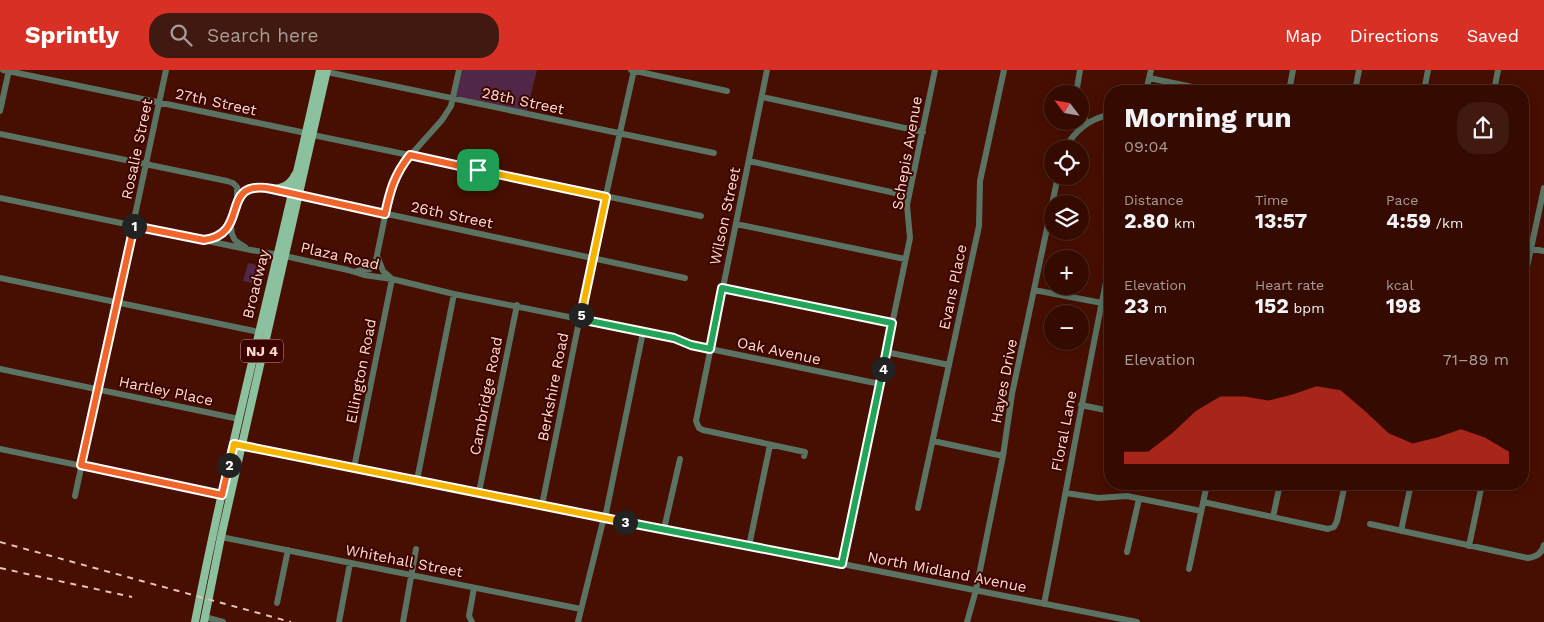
<!DOCTYPE html>
<meta charset="utf-8">
<style>
body{margin:0;font-family:"Work Sans",sans-serif;background:#401910;color:#f1f3f6;height:100vh;display:flex;flex-direction:column;font-size:19px;white-space:nowrap}
*{box-sizing:border-box;margin:0}
p{font-size:16px;color:#aa9b99}
.icon{flex:none;width:28px;height:28px;fill:none;stroke:currentColor;stroke-width:2;stroke-linecap:round;stroke-linejoin:round}
.map{position:relative;flex:1;overflow:hidden}
.details{position:absolute;left:1104px;top:15px;width:425px;height:405px;display:flex;flex-direction:column;background:#350b01;border-radius:20px;box-shadow:0 2px 12px #0003,0 0 0 1px #4f2b23}
.details>*{flex:none}
.needle{width:32px;rotate:301deg}
.controls{position:absolute;left:1044px;top:15px;display:grid;gap:10px}
.controls a{display:grid;place-items:center;width:45px;height:45px;border-radius:50%;background:#350b01;box-shadow:0 2px 12px #0003,0 0 0 1px #4f2b23;font-size:25px}
.pin{position:absolute;display:grid;place-items:center;width:42px;height:42px;color:#fff;margin:-21px;border-radius:10px;box-shadow:0 2px 8px #0006}
.km{position:absolute;width:25px;height:25px;margin:-12px;border-radius:50%;background:#222;color:#fff;font-size:14px;line-height:25px;text-align:center}
.round{display:grid;place-items:center;flex:none;width:52px;height:52px;border-radius:20px;background:#401910}
.overview{display:flex;align-items:center;justify-content:space-between;height:85px;padding:0 20px}
h1{font-size:28px;font-weight:700;line-height:38px}
.stats{display:grid;grid-template-columns:repeat(3,1fr);gap:8px;height:85px;padding:5px 20px}
.stats div{display:grid;align-content:center}
.stats b{font-size:21px;font-weight:700}
.stats small{font-size:14px;font-weight:400}
.stats p{font-size:14px}
.chart{height:140px;padding:10px 20px}
.chart p{display:flex;justify-content:space-between}
.chart svg{width:100%;height:90px;margin-top:5px;fill:#d93025;opacity:.7}
header{display:flex;align-items:center;gap:30px;box-sizing:border-box;height:70px;padding:0 25px;background:#d93025;color:#fff}
header strong{font-size:24px}
nav{display:flex;gap:28px;margin-inline-start:auto;font-size:18px}
.search{width:350px;height:45px;background:#401910;display:flex;align-items:center;gap:12px;box-sizing:border-box;padding:0 18px;border-radius:20px;color:#aa9b99;font-size:19px}
.map>svg:first-child{display:block}
.green{fill:#502747}
.lines{fill:none;stroke-linecap:round;stroke-linejoin:round}
.minor{stroke:#5a7363;stroke-width:6}
.major{stroke:#8cc19f;stroke-width:8}
.rail{stroke:#e9c2b6;stroke-width:2;stroke-dasharray:6 6;stroke-linecap:butt}
.split-1-casing{stroke:#fff;stroke-width:10}
.split-2-casing{stroke:#fff;stroke-width:10}
.split-3-casing{stroke:#fff;stroke-width:10}
.split-4-casing{stroke:#fff;stroke-width:10}
.split-5-casing{stroke:#fff;stroke-width:10}
.split-6-casing{stroke:#fff;stroke-width:10}
.split-1{stroke:#f0652b;stroke-width:6}
.split-2{stroke:#f0652b;stroke-width:6}
.split-3{stroke:#f5b400;stroke-width:6}
.split-4{stroke:#22a559;stroke-width:6}
.split-5{stroke:#22a559;stroke-width:6}
.split-6{stroke:#f5b400;stroke-width:6}
.labels{text-anchor:middle;stroke-width:4;stroke-linejoin:round;paint-order:stroke}
.shield{fill:#3b0400;stroke:#c49a91;stroke-width:1}
.shield-label{font-size:14px;font-weight:bold;fill:#ffdacf}
.street-label{font-size:15px;fill:#ffdacf;stroke:#3b0400}
</style>
<header>
<strong>Sprintly</strong>
<div class="search"><svg class="icon" aria-label="search" viewBox="0 0 24 24"><circle cx="10" cy="10" r="6"/><path d="M15 15l6 6"/></svg>Search here</div>
<nav><a>Map</a><a>Directions</a><a>Saved</a></nav>
</header>
<div class="map">
<svg width="1544" height="552" viewBox="0 0 1544 552">
<rect width="100%" height="100%" fill="#470f01"/>
<!-- green -->
<path class="green" d="M 459,0 L 537,0 L 526,45 L 453,30 Z
M 248,193 L 265,197 L 261,215 L 243,211 Z"/>
<g class="lines">
<!-- minor -->
<path class="minor" d="M 3,0 L 306,63
M 631,0 L 727,21
M 767,0 L 696,351 L 699,358 L 703,360 L 805,382 L 804,386
M 327,2 L 714,83
M 1149,8 L 1212,21
M 1146,21 L 1151,0
M 1289,21 L 1293,0
M 1355,21 L 1359,0
M 1424,21 L 1428,0
M 1494,21 L 1498,0
M 1076,24 L 1080,0
M 762,27 L 923,62
M 1080,40 L 1087,53
M 0,41 L 9,0
M 0,64 L 227,111 L 233,113 L 237,117 L 237,130
M 313,65 L 701,146
M 1065,79 C 1074,61 1090,48 1110,45
M 749,91 L 909,126
M 0,128 L 251,180 L 285,186 L 348,200 L 364,205 L 392,209 L 454,224 L 674,268 L 691,275 L 880,314
M 736,154 L 905,189
M 206,170 C 218,168 225,163 231,153
M 245,177 C 242,175 238,173 235,170 C 226,157 234,128 247,120 C 252,117 256,117 262,117 L 685,208
M 1522,177 L 1544,181
M 378,188 L 383,201 L 392,209
M 357,201 L 370,199 L 375,195 L 391,117 L 400,97 L 442,50 L 451,36 L 459,0
M 0,208 L 259,262
M 723,218 L 892,253
M 1034,220 L 1102,233
M 1522,220 L 1544,118
M 886,282 L 949,295
M 0,299 L 239,349
M 1081,335 L 1110,341
M 933,371 L 1003,386
M 238,375 L 1137,552
M 0,379 L 222,425
M 354,398 L 392,209
M 417,410 L 454,224
M 479,422 L 517,235
M 1066,423 L 1098,428 L 1127,426 L 1201,441
M 75,426 L 166,0
M 1203,432 L 1328,459 L 1334,457 L 1337,451 L 1345,414
M 542,435 L 591,192 L 634,0
M 918,438 L 979,156 L 980,111 L 1004,0
M 1273,447 L 1280,414
M 605,448 L 643,262
M 1370,454 L 1528,488 C 1536,487 1542,484 1544,475
M 664,459 L 680,389
M 1401,461 L 1411,414
M 221,467 L 581,539
M 749,476 L 770,375
M 1469,476 L 1482,414
M 1127,482 L 1139,429
M 842,494 L 910,168 L 907,135 L 935,0
M 1189,499 L 1207,414
M 277,533 L 288,480
M 1044,534 C 1067,420 1086,306 1110,193
M 205,547 L 223,552
M 339,552 L 350,493
M 403,552 L 416,479
M 472,552 L 469,546 L 474,518
M 578,552 L 604,447
M 967,552 L 976,520 L 1003,386 L 1012,324 L 1058,106"/>
<!-- major -->
<path class="major" d="M 272,119 C 283,118 290,115 295,105
M 195,552 C 231,367 280,184 320,0
M 204,552 L 221,467 L 327,0"/>
<!-- rail -->
<path class="rail" d="M 0,472 L 291,552
M 0,498 L 132,527"/>
</g>
<g class="lines">
<defs>
<path id="split-1" d="M 134,156 L 204,170 C 252,164 217,108 272,119 L 385,144 C 390,121 394,105 410,85 L 478,100"/>
<path id="split-2" d="M 134,156 L 81,395 L 222,425 L 229,395"/>
<path id="split-3" d="M 229,395 L 234,374 L 625,452"/>
<path id="split-4" d="M 625,452 L 842,494 L 883,299"/>
<path id="split-5" d="M 581,245 L 580,249 L 674,268 L 691,275 L 710,279 L 722,218 L 892,253 L 883,299"/>
<path id="split-6" d="M 478,100 L 606,127 L 581,245"/>
</defs>
<!-- split-1 casing -->
<use href="#split-1" class="split-1-casing"/>
<!-- split-2 casing -->
<use href="#split-2" class="split-2-casing"/>
<!-- split-3 casing -->
<use href="#split-3" class="split-3-casing"/>
<!-- split-4 casing -->
<use href="#split-4" class="split-4-casing"/>
<!-- split-5 casing -->
<use href="#split-5" class="split-5-casing"/>
<!-- split-6 casing -->
<use href="#split-6" class="split-6-casing"/>
<!-- split-1 -->
<use href="#split-1" class="split-1"/>
<!-- split-2 -->
<use href="#split-2" class="split-2"/>
<!-- split-3 -->
<use href="#split-3" class="split-3"/>
<!-- split-4 -->
<use href="#split-4" class="split-4"/>
<!-- split-5 -->
<use href="#split-5" class="split-5"/>
<!-- split-6 -->
<use href="#split-6" class="split-6"/>
</g>
<g class="labels">
<!-- shield labels -->
<rect class="shield" x="241" y="269.5" width="42" height="23" rx="4"/>
<g class="shield-label">
<text x="262" y="286">NJ 4</text>
</g>
<!-- street labels -->
<g class="street-label">
<text transform="translate(523 31) rotate(12)" y="5">28th Street</text>
<text transform="translate(216 32) rotate(12)" y="5">27th Street</text>
<text transform="translate(137 79) rotate(-78)" y="5">Rosalie Street</text>
<text transform="translate(907 83) rotate(-80)" y="5">Schepis Avenue</text>
<text transform="translate(452 145) rotate(12)" y="5">26th Street</text>
<text transform="translate(725 146) rotate(-78)" y="5">Wilson Street</text>
<text transform="translate(340 186) rotate(13)" y="5">Plaza Road</text>
<text transform="translate(256 214) rotate(-76)" y="5">Broadway</text>
<text transform="translate(953 217) rotate(-78)" y="5">Evans Place</text>
<text transform="translate(779 281) rotate(12)" y="5">Oak Avenue</text>
<text transform="translate(361 301) rotate(-79)" y="5">Ellington Road</text>
<text transform="translate(1004 311) rotate(-79)" y="5">Hayes Drive</text>
<text transform="translate(553 317) rotate(-79)" y="5">Berkshire Road</text>
<text transform="translate(166 321) rotate(12)" y="5">Hartley Place</text>
<text transform="translate(486 326) rotate(-79)" y="5">Cambridge Road</text>
<text transform="translate(1064 361) rotate(-79)" y="5">Floral Lane</text>
<text transform="translate(404 491) rotate(11)" y="5">Whitehall Street</text>
<text transform="translate(947 502) rotate(11)" y="5">North Midland Avenue</text>
</g>
</g>
</svg>
<div class="controls">
<a><svg class="needle" viewBox="-14 -14 28 28"><path d="M0-13l5 13h-10z" fill="#e53935"/><path d="M0 13l5-13h-10z" fill="#aa9b99"/></svg></a>
<a><svg class="icon" aria-label="locate" viewBox="0 0 24 24"><circle cx="12" cy="12" r="6"/><path d="M12 2v4M12 18v4M2 12h4M18 12h4"/></svg></a>
<a><svg class="icon" aria-label="layers" viewBox="0 0 24 24"><path d="M12 4l9 5-9 5-9-5zM3 14l9 5 9-5"/></svg></a>
<a>+</a>
<a>−</a>
</div>
<div class="pin" style="left:478px;top:100px;background:#1e9e55"><svg class="icon" aria-label="arrive" viewBox="0 0 24 24"><path d="M6 21V4h12l-3 4 3 4H6"/></svg></div>
<b class="km" style="left:134px;top:156px">1</b>
<b class="km" style="left:229px;top:395px">2</b>
<b class="km" style="left:625px;top:452px">3</b>
<b class="km" style="left:883px;top:299px">4</b>
<b class="km" style="left:581px;top:245px">5</b>
<section class="details">
<div class="overview"><div><h1>Morning run</h1><p>09:04</p></div><a class="round"><svg class="icon" aria-label="share" viewBox="0 0 24 24"><path d="M12 15V3M7 8l5-5 5 5M5 13v7h14v-7"/></svg></a></div>
<div class="stats">
<div><p>Distance</p><b>2.80<small> km</small></b></div>
<div><p>Time</p><b>13:57</b></div>
<div><p>Pace</p><b>4:59<small> /km</small></b></div>
</div>
<div class="stats">
<div><p>Elevation</p><b>23<small> m</small></b></div>
<div><p>Heart rate</p><b>152<small> bpm</small></b></div>
<div><p>kcal</p><b>198</b></div>
</div>
<div class="chart"><p><span>Elevation</span>71–89 m</p>
<svg viewBox="0 0 160 44" preserveAspectRatio="none"><path d="M0 44V38L10 38L20 29L30 18L40 11L50 11L60 13L70 10L80 6L90 8L100 18L110 29L120 34L130 31L140 27L150 31L160 38V44z"/></svg>
</div>
</section>
</div>
